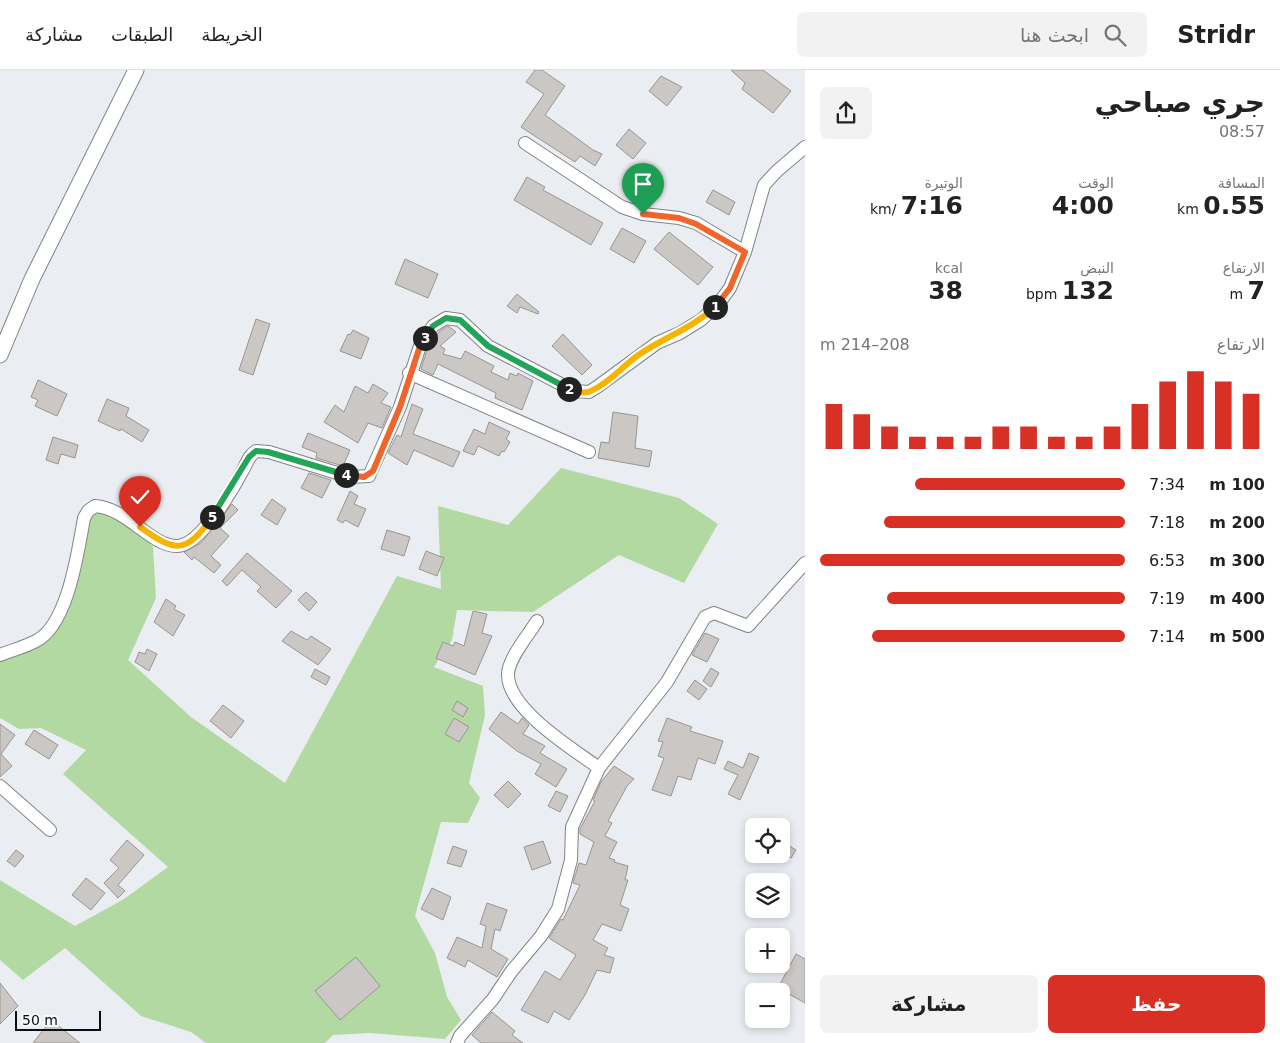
<!DOCTYPE html>
<html lang="ar">
<meta charset="utf-8">
<style>
body{margin:0;font-family:"DejaVu Sans",Vazirmatn,sans-serif;background:#f2f2f2;color:#222;direction:rtl;height:100vh;display:flex;flex-direction:column;font-size:19px;white-space:nowrap}
*{box-sizing:border-box;margin:0}
p{font-size:16px;color:#767676}
.icon{flex:none;width:28px;height:28px;fill:none;stroke:currentColor;stroke-width:2;stroke-linecap:round;stroke-linejoin:round}
.map{position:relative;flex:1;overflow:hidden;direction:ltr}
.sheet{display:flex;flex-direction:column;background:#fff;width:475px}
.sheet>*{flex:none}
.controls{position:absolute;left:745px;top:748px;display:grid;gap:10px}
.controls a{display:grid;place-items:center;width:45px;height:45px;border-radius:8px;background:#fff;box-shadow:0 2px 8px #0003;font-size:25px}
.scale{position:absolute;left:15px;bottom:12px;width:86px;box-sizing:border-box;padding-left:5px;border:2px solid #0c0e0f;border-top:0;font-size:14px;line-height:18px;white-space:nowrap;color:#0c0e0f;-webkit-text-stroke:4px #f7fbfe;paint-order:stroke}
.pin{position:absolute;display:grid;place-items:center;width:42px;height:42px;color:#fff;margin:-51px -21px;border-radius:50% 50% 50% 0;rotate:-45deg;box-shadow:0 0 5px #0007}
.pin .icon{rotate:45deg}
.km{position:absolute;width:25px;height:25px;margin:-12px;border-radius:50%;background:#222;color:#fff;font-size:14px;line-height:25px;text-align:center}
.round{display:grid;place-items:center;flex:none;width:52px;height:52px;border-radius:8px;background:#f2f2f2}
.head{display:flex;align-items:center;justify-content:space-between;height:85px;padding:0 15px}
h1{font-size:28px;font-weight:700;line-height:38px}
.figures{display:grid;grid-template-columns:repeat(3,1fr);gap:8px;height:85px;padding:5px 15px}
.figures div{display:grid;align-content:center}
.figures b{font-size:25px;font-weight:700}
.figures small{font-size:14px;font-weight:400}
.figures p{font-size:14px}
.chart{height:140px;padding:10px 15px}
.chart p{display:flex;justify-content:space-between}
.chart svg{width:100%;height:90px;margin-top:5px;stroke:#d93025;stroke-width:6}
.action{display:flex;gap:10px;margin-top:auto;padding:10px 15px}
.action a{flex:1;height:58px;border-radius:8px;background:#d93025;color:#fff;font-size:20px;font-weight:700;line-height:58px;text-align:center}
.action a+a{background:#f2f2f2;color:#222}
ul{padding:0 15px;list-style:none;font-size:16px}
li{display:grid;grid-template-columns:80px 60px 1fr;align-items:center;height:38px}
li i{height:12px;border-radius:6px;background:#d93025}
header{display:flex;align-items:center;gap:30px;box-sizing:border-box;height:70px;padding:0 25px;background:#fff;border-bottom:1px solid #e0e0e0}
header strong{font-size:24px}
nav{display:flex;gap:28px;margin-inline-start:auto;font-size:18px}
.search{width:350px;height:45px;background:#f2f2f2;display:flex;align-items:center;gap:12px;box-sizing:border-box;padding:0 18px;border-radius:8px;color:#767676;font-size:19px}
main{display:flex;flex:1;min-height:0}
.map>svg:first-child{display:block}
.green{fill:#b3d9a3}
.building{fill:#cbc7c4;stroke:#999592}
.lines{fill:none;stroke-linecap:round;stroke-linejoin:round}
.minor-casing{stroke:#808487;stroke-width:14}
.tertiary-casing{stroke:#808487;stroke-width:17}
.minor{stroke:#fff;stroke-width:12}
.tertiary{stroke:#fff;stroke-width:15}
.split-1-casing{stroke:#fff;stroke-width:10}
.split-2-casing{stroke:#fff;stroke-width:10}
.split-3-casing{stroke:#fff;stroke-width:10}
.split-4-casing{stroke:#fff;stroke-width:10}
.split-5-casing{stroke:#fff;stroke-width:10}
.split-6-casing{stroke:#fff;stroke-width:10}
.split-1{stroke:#f0652b;stroke-width:6}
.split-2{stroke:#f5b400;stroke-width:6}
.split-3{stroke:#22a559;stroke-width:6}
.split-4{stroke:#f0652b;stroke-width:6}
.split-5{stroke:#22a559;stroke-width:6}
.split-6{stroke:#f5b400;stroke-width:6}
</style>
<header>
<strong>Stridr</strong>
<div class="search"><svg class="icon" aria-label="search" viewBox="0 0 24 24"><circle cx="10" cy="10" r="6"/><path d="M15 15l6 6"/></svg>ابحث هنا</div>
<nav><a>الخريطة</a><a>الطبقات</a><a>مشاركة</a></nav>
</header>
<main>
<section class="sheet">
<div class="head"><div><h1>جري صباحي</h1><p>08:57</p></div><a class="round"><svg class="icon" aria-label="share" viewBox="0 0 24 24"><path d="M12 15V3M7 8l5-5 5 5M5 13v7h14v-7"/></svg></a></div>
<div class="figures">
<div><p>المسافة</p><b>0.55<small> km</small></b></div>
<div><p>الوقت</p><b>4:00</b></div>
<div><p>الوتيرة</p><b>7:16<small> /km</small></b></div>
</div>
<div class="figures">
<div><p>الارتفاع</p><b>7<small> m</small></b></div>
<div><p>النبض</p><b>132<small> bpm</small></b></div>
<div><p>kcal</p><b>38</b></div>
</div>
<div class="chart"><p><span>الارتفاع</span>208–214 m</p>
<svg viewBox="0 0 160 44" preserveAspectRatio="none"><path d="M5 44V22M15 44V27M25 44V33M35 44V38M45 44V38M55 44V38M65 44V33M75 44V33M85 44V38M95 44V38M105 44V33M115 44V22M125 44V11M135 44V6M145 44V11M155 44V17"/></svg>
</div>
<ul>
<li><b>100 m</b>7:34<i style="width:69%"></i></li>
<li><b>200 m</b>7:18<i style="width:79%"></i></li>
<li><b>300 m</b>6:53<i style="width:100%"></i></li>
<li><b>400 m</b>7:19<i style="width:78%"></i></li>
<li><b>500 m</b>7:14<i style="width:83%"></i></li>
</ul>
<div class="action"><a>حفظ</a><a>مشاركة</a></div>
</section>
<div class="map">
<svg width="805" height="973" viewBox="0 0 805 973">
<rect width="100%" height="100%" fill="#eaedf1"/>
<!-- green -->
<path class="green" d="M 561,398 L 679,428 L 718,454 L 684,513 L 619,485 L 533,542 L 457,540 L 452,570 L 434,597 L 483,616 L 485,645 L 469,713 L 480,728 L 468,753 L 441,752 L 415,846 L 435,883 L 447,927 L 461,950 L 445,969 L 370,963 L 333,965 L 325,973 L 206,973 L 191,962 L 141,946 L 65,878 L 23,910 L 0,890 L 0,810 L 75,856 L 124,829 L 168,797 L 63,704 L 86,680 L 41,658 L 19,659 L 0,648 L 0,587 L 22,577 L 59,545 L 88,441 L 113,440 L 130,450 L 153,477 L 156,528 L 128,590 L 191,647 L 285,713 L 397,506 L 441,519 L 438,436 L 508,455 Z"/>
<!-- building -->
<path class="building" d="M 535,0 L 542,0 L 565,16 L 545,45 L 593,80 L 602,84 L 595,96 L 580,86 L 575,92 L 521,57 L 544,24 L 526,12 Z
M 731,0 L 763,0 L 791,21 L 773,43 L 742,19 L 745,13 Z
M 661,6 L 682,17 L 667,36 L 649,21 Z
M 629,59 L 646,73 L 633,89 L 616,75 Z
M 527,107 L 545,117 L 543,120 L 603,153 L 591,175 L 514,130 Z
M 713,120 L 735,132 L 729,145 L 706,132 Z
M 622,158 L 646,171 L 634,193 L 610,179 Z
M 669,162 L 713,197 L 698,215 L 654,179 Z
M 405,189 L 438,204 L 428,228 L 395,214 Z
M 517,224 L 539,242 L 538,244 L 520,237 L 517,243 L 507,236 Z
M 256,249 L 270,254 L 253,305 L 239,300 Z
M 448,256 L 456,262 L 440,276 L 445,279 L 443,284 L 461,289 L 465,281 L 494,296 L 491,302 L 508,310 L 510,303 L 517,306 L 518,303 L 533,311 L 522,340 L 495,328 L 496,323 L 438,294 L 433,305 L 421,299 L 427,280 L 439,262 Z
M 353,260 L 369,268 L 361,289 L 340,281 L 348,264 L 350,265 Z
M 563,264 L 592,295 L 582,305 L 552,276 Z
M 38,310 L 67,324 L 57,346 L 35,336 L 38,330 L 31,327 Z
M 373,314 L 388,323 L 381,333 L 391,337 L 382,358 L 368,353 L 358,373 L 324,352 L 335,335 L 344,342 L 355,316 L 368,323 Z
M 107,329 L 129,338 L 126,346 L 149,360 L 142,372 L 121,359 L 120,361 L 98,351 Z
M 412,334 L 423,339 L 413,364 L 460,382 L 453,397 L 414,380 L 407,395 L 388,383 L 397,365 L 401,367 Z
M 613,342 L 638,346 L 635,378 L 652,381 L 649,397 L 598,388 L 601,372 L 609,373 Z
M 489,352 L 510,362 L 506,369 L 510,372 L 504,382 L 502,381 L 499,386 L 478,376 L 474,385 L 463,381 L 474,359 L 485,364 Z
M 308,363 L 350,380 L 343,396 L 316,388 L 317,383 L 302,377 Z
M 53,367 L 78,375 L 75,388 L 61,384 L 58,394 L 46,390 Z
M 309,403 L 331,410 L 322,428 L 301,418 Z
M 350,421 L 358,426 L 354,434 L 366,439 L 358,457 L 345,450 L 343,453 L 337,450 Z
M 272,429 L 286,439 L 277,455 L 261,445 Z
M 232,434 L 238,440 L 220,458 L 229,466 L 211,486 L 221,495 L 214,503 L 194,487 L 192,490 L 184,482 L 201,473 Z
M 387,460 L 410,467 L 404,486 L 381,479 Z
M 426,481 L 444,488 L 437,506 L 419,499 Z
M 247,483 L 292,521 L 276,538 L 257,521 L 261,517 L 242,500 L 227,516 L 222,511 Z
M 306,522 L 317,532 L 309,541 L 298,530 Z
M 166,529 L 176,536 L 174,539 L 185,545 L 173,566 L 154,552 Z
M 473,541 L 487,544 L 482,563 L 492,566 L 475,605 L 436,588 L 443,572 L 453,576 L 455,572 L 464,576 Z
M 291,561 L 307,570 L 311,566 L 331,579 L 318,595 L 282,571 Z
M 705,563 L 719,569 L 707,592 L 692,585 Z
M 147,579 L 157,584 L 149,601 L 135,592 L 139,582 L 145,584 Z
M 711,598 L 719,603 L 711,617 L 703,611 Z
M 315,599 L 330,607 L 326,615 L 311,607 Z
M 695,610 L 707,619 L 699,630 L 687,621 Z
M 457,631 L 468,638 L 463,647 L 452,640 Z
M 223,635 L 244,651 L 231,668 L 210,651 Z
M 501,642 L 518,654 L 522,648 L 529,655 L 523,664 L 545,676 L 540,683 L 567,699 L 556,717 L 535,704 L 541,694 L 517,681 L 489,659 Z
M 454,648 L 469,657 L 459,672 L 445,664 Z
M 667,648 L 692,657 L 690,661 L 723,671 L 715,694 L 698,688 L 691,710 L 678,706 L 671,726 L 652,720 L 664,688 L 658,686 L 663,672 L 658,671 Z
M 0,654 L 15,665 L 1,684 L 12,696 L 0,707 Z
M 34,660 L 58,675 L 49,689 L 25,674 Z
M 749,683 L 759,687 L 740,730 L 728,724 L 738,705 L 724,699 L 728,691 L 743,698 Z
M 614,696 L 634,709 L 627,716 L 608,751 L 612,753 L 605,766 L 617,772 L 609,788 L 615,790 L 614,792 L 628,796 L 625,810 L 628,810 L 620,835 L 629,839 L 621,861 L 602,854 L 593,870 L 608,878 L 604,885 L 614,888 L 610,903 L 597,900 L 585,925 L 569,950 L 554,941 L 548,953 L 521,940 L 545,901 L 560,910 L 576,885 L 549,868 L 561,849 L 563,850 L 580,815 L 573,813 L 579,793 L 586,795 L 594,772 L 580,764 L 580,759 L 595,731 L 593,730 L 601,712 Z
M 508,711 L 521,724 L 508,738 L 494,725 Z
M 556,721 L 568,726 L 560,742 L 548,736 Z
M 127,770 L 144,785 L 118,815 L 125,821 L 118,828 L 104,813 L 119,798 L 110,790 Z
M 543,771 L 551,793 L 532,800 L 524,777 Z
M 781,771 L 796,780 L 791,788 L 781,783 Z
M 453,776 L 467,781 L 461,797 L 447,793 Z
M 16,780 L 24,786 L 15,797 L 7,791 Z
M 86,808 L 105,823 L 91,840 L 72,825 Z
M 432,818 L 451,827 L 443,850 L 421,839 Z
M 487,833 L 507,840 L 500,861 L 495,859 L 491,879 L 508,889 L 497,907 L 468,890 L 465,897 L 447,888 L 457,867 L 482,878 L 486,856 L 480,854 Z
M 796,884 L 805,889 L 805,933 L 778,918 Z
M 356,887 L 380,916 L 340,950 L 315,921 Z
M 0,913 L 18,936 L 0,954 Z
M 492,942 L 515,961 L 512,965 L 523,973 L 481,973 L 472,965 Z
M 51,950 L 80,973 L 33,973 Z"/>
<g class="lines">
<defs>
<path id="minor" d="M 525,73 L 622,137 L 643,144 L 679,148 L 696,153 L 745,182
M 409,303 L 589,382
M 0,585 C 12,580 25,577 36,571 C 68,555 78,481 84,448 L 88,441 L 95,436 C 127,438 152,477 177,476 C 200,476 233,419 243,400 C 247,393 249,385 256,381 L 269,382 L 350,407 L 369,406 L 400,337 L 420,276 L 433,256 L 446,248 L 460,250 L 488,276 L 574,321 L 589,322 L 597,317 L 657,273 L 680,263 L 701,250 L 719,233 L 730,218 L 745,182 L 764,115 L 777,101 L 805,77
M 599,698 L 667,612 L 705,547 L 714,543 L 748,556 L 805,493
M 0,716 L 50,760
M 457,973 L 460,966 L 493,929 L 511,902 L 541,866 L 558,839 L 571,790 L 572,757 L 599,698 C 573,679 507,639 508,604 C 508,589 529,564 537,551"/>
<path id="tertiary" d="M 0,285 L 32,209 L 136,0"/>
</defs>
<!-- minor casing -->
<use href="#minor" class="minor-casing"/>
<!-- tertiary casing -->
<use href="#tertiary" class="tertiary-casing"/>
<!-- minor -->
<use href="#minor" class="minor"/>
<!-- tertiary -->
<use href="#tertiary" class="tertiary"/>
</g>
<g class="lines">
<defs>
<path id="split-1" d="M 643,144 L 679,148 L 696,154 L 745,182 L 730,218 L 715,237"/>
<path id="split-2" d="M 569,319 C 576,322 584,324 591,321 C 609,313 622,297 637,286 C 664,267 690,260 715,237"/>
<path id="split-3" d="M 425,268 L 433,256 L 446,248 L 460,250 L 488,276 L 569,319"/>
<path id="split-4" d="M 346,405 L 364,407 L 373,401 L 400,337 L 420,276 L 425,268"/>
<path id="split-5" d="M 212,447 L 249,387 L 256,381 L 268,382 L 346,405"/>
<path id="split-6" d="M 140,457 C 175,482 186,485 212,447"/>
</defs>
<!-- split-1 casing -->
<use href="#split-1" class="split-1-casing"/>
<!-- split-2 casing -->
<use href="#split-2" class="split-2-casing"/>
<!-- split-3 casing -->
<use href="#split-3" class="split-3-casing"/>
<!-- split-4 casing -->
<use href="#split-4" class="split-4-casing"/>
<!-- split-5 casing -->
<use href="#split-5" class="split-5-casing"/>
<!-- split-6 casing -->
<use href="#split-6" class="split-6-casing"/>
<!-- split-1 -->
<use href="#split-1" class="split-1"/>
<!-- split-2 -->
<use href="#split-2" class="split-2"/>
<!-- split-3 -->
<use href="#split-3" class="split-3"/>
<!-- split-4 -->
<use href="#split-4" class="split-4"/>
<!-- split-5 -->
<use href="#split-5" class="split-5"/>
<!-- split-6 -->
<use href="#split-6" class="split-6"/>
</g>
</svg>
<div class="controls">
<a><svg class="icon" aria-label="locate" viewBox="0 0 24 24"><circle cx="12" cy="12" r="6"/><path d="M12 2v4M12 18v4M2 12h4M18 12h4"/></svg></a>
<a><svg class="icon" aria-label="layers" viewBox="0 0 24 24"><path d="M12 4l9 5-9 5-9-5zM3 14l9 5 9-5"/></svg></a>
<a>+</a>
<a>−</a>
</div>
<div class="scale">50 m</div>
<div class="pin" style="left:643px;top:144px;background:#1e9e55"><svg class="icon" aria-label="arrive" viewBox="0 0 24 24"><path d="M6 21V4h12l-3 4 3 4H6"/></svg></div>
<div class="pin" style="left:140px;top:457px;background:#d93025"><svg class="icon" aria-label="check" viewBox="0 0 24 24"><path d="M5 12l5 5 9-10"/></svg></div>
<b class="km" style="left:715px;top:237px">1</b>
<b class="km" style="left:569px;top:319px">2</b>
<b class="km" style="left:425px;top:268px">3</b>
<b class="km" style="left:346px;top:405px">4</b>
<b class="km" style="left:212px;top:447px">5</b>
</div>
</main>
